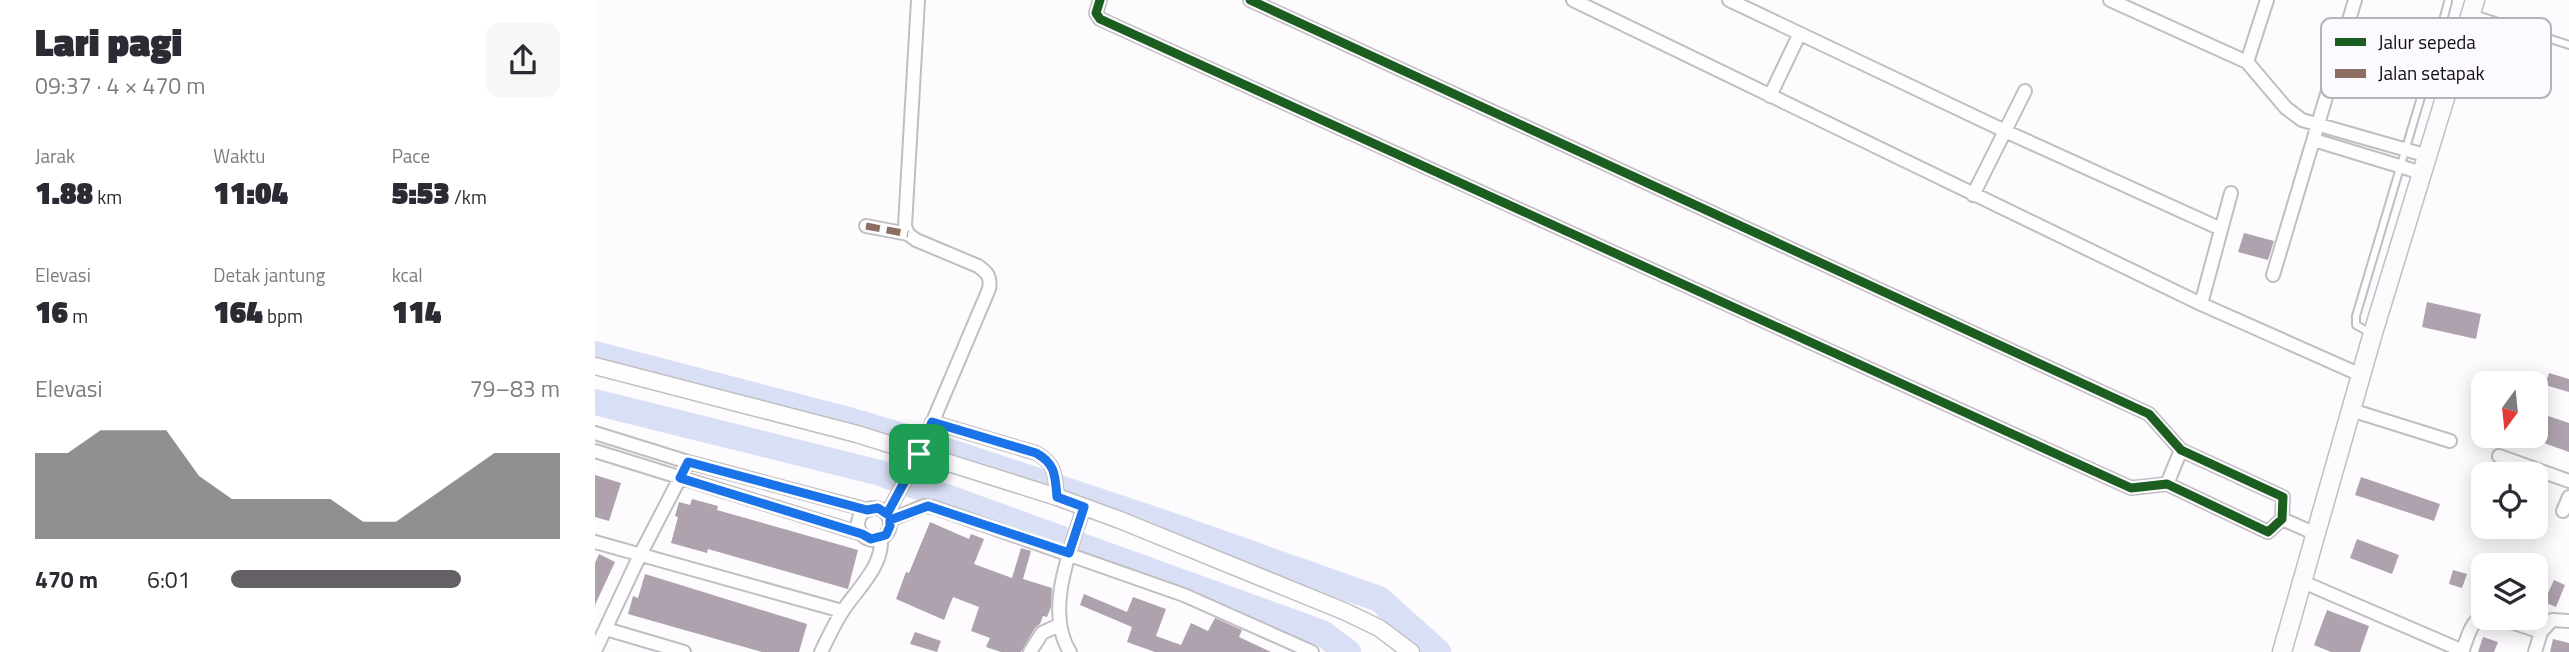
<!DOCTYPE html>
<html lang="id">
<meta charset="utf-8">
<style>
body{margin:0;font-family:"Titillium Web",sans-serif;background:#f7f7f7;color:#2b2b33;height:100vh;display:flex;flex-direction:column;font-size:26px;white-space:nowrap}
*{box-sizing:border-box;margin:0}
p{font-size:23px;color:#7c7c81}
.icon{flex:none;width:38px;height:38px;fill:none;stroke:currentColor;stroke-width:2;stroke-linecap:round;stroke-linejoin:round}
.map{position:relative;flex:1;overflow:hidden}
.sheet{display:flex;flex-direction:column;background:#fff;width:595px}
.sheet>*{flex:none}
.needle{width:46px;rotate:195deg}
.tools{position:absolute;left:1876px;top:371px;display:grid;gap:14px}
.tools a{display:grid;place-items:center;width:77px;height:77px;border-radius:14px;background:#fff;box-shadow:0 4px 18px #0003;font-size:35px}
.pin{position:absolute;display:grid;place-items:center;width:60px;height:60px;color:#fff;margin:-30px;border-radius:14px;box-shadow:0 4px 10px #0006}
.round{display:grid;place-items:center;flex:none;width:74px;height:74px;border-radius:14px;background:#f7f7f7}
.summary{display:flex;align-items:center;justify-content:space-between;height:119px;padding:0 35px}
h1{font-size:38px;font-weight:800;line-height:52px}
.figures{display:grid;grid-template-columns:repeat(3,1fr);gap:10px;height:119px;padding:7px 35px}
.figures div{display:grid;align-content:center}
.figures b{font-size:30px;font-weight:800}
.figures small{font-size:19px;font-weight:400}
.figures p{font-size:19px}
.chart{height:196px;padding:14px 35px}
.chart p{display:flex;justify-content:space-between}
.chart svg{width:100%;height:126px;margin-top:7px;fill:#646066;opacity:.7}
ul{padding:0 35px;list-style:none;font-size:23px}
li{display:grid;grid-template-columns:112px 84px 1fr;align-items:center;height:52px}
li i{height:18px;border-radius:9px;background:#646066}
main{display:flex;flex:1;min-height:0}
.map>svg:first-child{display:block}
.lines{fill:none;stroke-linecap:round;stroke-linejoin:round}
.river{stroke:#d9e0f6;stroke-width:26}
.building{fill:#aea2ae}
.service-casing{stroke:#c1bec3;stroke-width:10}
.minor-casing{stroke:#c1bec3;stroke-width:16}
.tertiary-casing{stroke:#c1bec3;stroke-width:19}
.secondary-casing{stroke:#c1bec3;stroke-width:21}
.service{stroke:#fffeff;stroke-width:6}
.minor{stroke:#fffeff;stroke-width:12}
.tertiary{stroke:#fffeff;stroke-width:16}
.secondary{stroke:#fbfbfd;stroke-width:18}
.quiet{stroke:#8d6e63;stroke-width:7;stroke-dasharray:14 7;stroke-linecap:butt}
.cycleway-casing{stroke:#fdfaff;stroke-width:13}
.cycleway{stroke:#1b5e20;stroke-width:9}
.route-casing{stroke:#fff;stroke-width:14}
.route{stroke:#1a73e8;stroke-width:9}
.key{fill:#fdfaff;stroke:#b6b3b8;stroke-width:2}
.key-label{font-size:19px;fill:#110d14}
</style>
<main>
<section class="sheet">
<div class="summary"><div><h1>Lari pagi</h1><p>09:37 · 4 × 470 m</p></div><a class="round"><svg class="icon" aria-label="share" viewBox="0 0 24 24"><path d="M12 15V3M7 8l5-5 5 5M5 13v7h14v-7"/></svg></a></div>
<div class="figures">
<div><p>Jarak</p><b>1.88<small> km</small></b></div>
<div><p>Waktu</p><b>11:04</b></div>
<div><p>Pace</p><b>5:53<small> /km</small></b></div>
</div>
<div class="figures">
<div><p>Elevasi</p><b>16<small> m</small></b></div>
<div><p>Detak jantung</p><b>164<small> bpm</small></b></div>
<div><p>kcal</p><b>114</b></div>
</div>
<div class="chart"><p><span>Elevasi</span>79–83 m</p>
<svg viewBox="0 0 160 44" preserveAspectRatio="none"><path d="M0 44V14L10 14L20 6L30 6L40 6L50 22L60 30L70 30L80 30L90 30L100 38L110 38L120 30L130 22L140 14L150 14L160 14V44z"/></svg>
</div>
<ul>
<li><b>470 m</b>6:01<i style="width:70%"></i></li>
</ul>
</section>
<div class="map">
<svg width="1974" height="652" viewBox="0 0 1974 652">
<rect width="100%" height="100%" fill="#fdfbfe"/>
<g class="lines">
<!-- river -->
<path class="river" d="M 0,354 L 250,419 L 311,437
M 0,402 L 285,473 L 727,633 L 753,652
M 347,449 L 558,519 L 784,599 L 843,652"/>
</g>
<!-- building -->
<path class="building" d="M 1649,233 L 1679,241 L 1673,260 L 1643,252 Z
M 1832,302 L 1886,314 L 1881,339 L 1827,327 Z
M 1954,373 L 1974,379 L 1974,392 L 1950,385 Z
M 1941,412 L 1974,423 L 1974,452 L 1949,443 L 1953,431 L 1941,426 Z
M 0,475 L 26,483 L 14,521 L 0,517 Z
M 1766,477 L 1845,504 L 1839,521 L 1760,495 Z
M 97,499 L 123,506 L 122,510 L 263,550 L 253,589 L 113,549 L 112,553 L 76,543 L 83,517 L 80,516 L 84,502 L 95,505 Z
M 335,522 L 374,539 L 376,534 L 389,539 L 379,564 L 417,578 L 426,548 L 436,551 L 428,579 L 457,588 L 456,607 L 452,617 L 448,616 L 445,624 L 440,628 L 426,652 L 406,652 L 391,647 L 395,638 L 376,631 L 384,607 L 358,597 L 349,620 L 301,599 L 311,572 L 314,573 Z
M 1762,539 L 1804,555 L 1797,574 L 1755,558 Z
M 4,554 L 20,562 L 0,605 L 0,563 Z
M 1858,570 L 1872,574 L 1867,588 L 1854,584 Z
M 50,574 L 212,624 L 204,652 L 167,652 L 33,614 L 38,596 L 43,598 Z
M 1959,580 L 1970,585 L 1961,607 L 1949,602 Z
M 489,594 L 532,612 L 538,597 L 571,609 L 561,636 L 586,645 L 596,623 L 613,631 L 620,618 L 647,630 L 644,637 L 676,652 L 560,652 L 532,642 L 537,627 L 485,605 Z
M 1732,610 L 1774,626 L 1765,652 L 1736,652 L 1719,645 Z
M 320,632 L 346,641 L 342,652 L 315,644 Z
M 1888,637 L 1903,642 L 1899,652 L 1883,652 Z
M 1958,639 L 1974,643 L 1974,652 L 1955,652 Z"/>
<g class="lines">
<defs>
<path id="service" d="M 1879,14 L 1974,45
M 1840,50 L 1861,56
M 1776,333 L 1761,325 L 1761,316 L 1840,50 L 1853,2"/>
<path id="minor" d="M 505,0 L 501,13 L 505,19 L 1536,488 L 1572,484 L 1673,532 L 1687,519 L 1688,497 L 1586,450 L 1554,414 L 655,0
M 978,0 L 1606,304 L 1766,375
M 1134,0 L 1410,131 L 1626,229
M 1515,0 L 1652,62 L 1691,108 L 1707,120 L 1833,156
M 1652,62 L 1672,0
M 1175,96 L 1204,35
M 1719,140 L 1827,173
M 1378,195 L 1430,91
M 271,226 L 313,234
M 1678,275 L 1760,0
M 1606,304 L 1636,193
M 1756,410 L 1855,441
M 337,422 L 441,453 C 461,464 460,475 462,497
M 0,433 L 93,462 L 273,510
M 0,451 L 267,534
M 1904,456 L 1974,481
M 1572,484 L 1586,450
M263 524a16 16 0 1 1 32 0a16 16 0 1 1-32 0Z
M 1968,511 L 1974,497
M 292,514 L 324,454 L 394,289 C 396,277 393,273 383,266 L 321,240 L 313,234 L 310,226 L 323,0
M 1687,519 L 1721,534
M 295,520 L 329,506 L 338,507 L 589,595 L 717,652
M 0,542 L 247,611
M 1708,582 L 1868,651
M 1904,618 L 1946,632
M 11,629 L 89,652
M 0,651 L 45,555 L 88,472
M 226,652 C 233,638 240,622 249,609 C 264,587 288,566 286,538
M 435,652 L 447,633 L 464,625
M 475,652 C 449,612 476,548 489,507
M 1867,652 C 1872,640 1875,622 1888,616
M 1940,652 L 1946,632 L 1957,620 L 1974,621"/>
<path id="tertiary" d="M 0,366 L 262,434 L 462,497 L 525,520 L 751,612 L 784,628 L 816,652"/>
<path id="secondary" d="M 1687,652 L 1778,333 L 1880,0"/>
</defs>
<!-- service casing -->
<use href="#service" class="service-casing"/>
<!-- minor casing -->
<use href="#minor" class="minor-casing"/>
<!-- tertiary casing -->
<use href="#tertiary" class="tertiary-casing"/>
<!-- secondary casing -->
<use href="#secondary" class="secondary-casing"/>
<!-- service -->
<use href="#service" class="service"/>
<!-- minor -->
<use href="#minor" class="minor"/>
<!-- tertiary -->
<use href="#tertiary" class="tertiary"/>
<!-- secondary -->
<use href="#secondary" class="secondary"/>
<!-- quiet -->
<path class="quiet" d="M 271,226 L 313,234"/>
<defs>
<path id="cycleway" d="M 505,0 L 501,13 L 505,19 L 1536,488 L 1572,484 L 1673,532 L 1687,519 L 1688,497 L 1586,450 L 1554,414 L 655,0"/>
</defs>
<!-- cycleway casing -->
<use href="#cycleway" class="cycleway-casing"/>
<!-- cycleway -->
<use href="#cycleway" class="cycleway"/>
</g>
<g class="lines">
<defs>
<path id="route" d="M 337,422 L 441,453 C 461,464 460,476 462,497 L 489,507 L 474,553 L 333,506 L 295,520 L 295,526 L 291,535 L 276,539 L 267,534 L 85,478 L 93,462 L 272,510 L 283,508 L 292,514 L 318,466 Z"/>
</defs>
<!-- route casing -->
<use href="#route" class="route-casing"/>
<!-- route -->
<use href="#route" class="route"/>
</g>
<!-- legend -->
<rect x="1726" y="18" width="230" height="80" rx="10" class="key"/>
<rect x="1740" y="38" width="31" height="8" fill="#1b5e20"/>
<rect x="1740" y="69" width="31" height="9" fill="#8d6e63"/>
<g class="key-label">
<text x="1783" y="49">Jalur sepeda</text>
<text x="1783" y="80">Jalan setapak</text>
</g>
</svg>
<div class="tools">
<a><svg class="needle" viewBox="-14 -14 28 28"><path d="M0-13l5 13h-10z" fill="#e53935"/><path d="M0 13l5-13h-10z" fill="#7c7c81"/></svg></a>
<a><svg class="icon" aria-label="locate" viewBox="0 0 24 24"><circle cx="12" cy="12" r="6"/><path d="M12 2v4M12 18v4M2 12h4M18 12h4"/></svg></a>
<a><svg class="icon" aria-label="layers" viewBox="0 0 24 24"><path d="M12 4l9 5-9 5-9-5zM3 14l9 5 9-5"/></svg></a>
</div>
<div class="pin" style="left:324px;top:454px;background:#1e9e55"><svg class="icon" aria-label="arrive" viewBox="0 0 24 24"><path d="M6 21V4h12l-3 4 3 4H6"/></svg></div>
</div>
</main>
